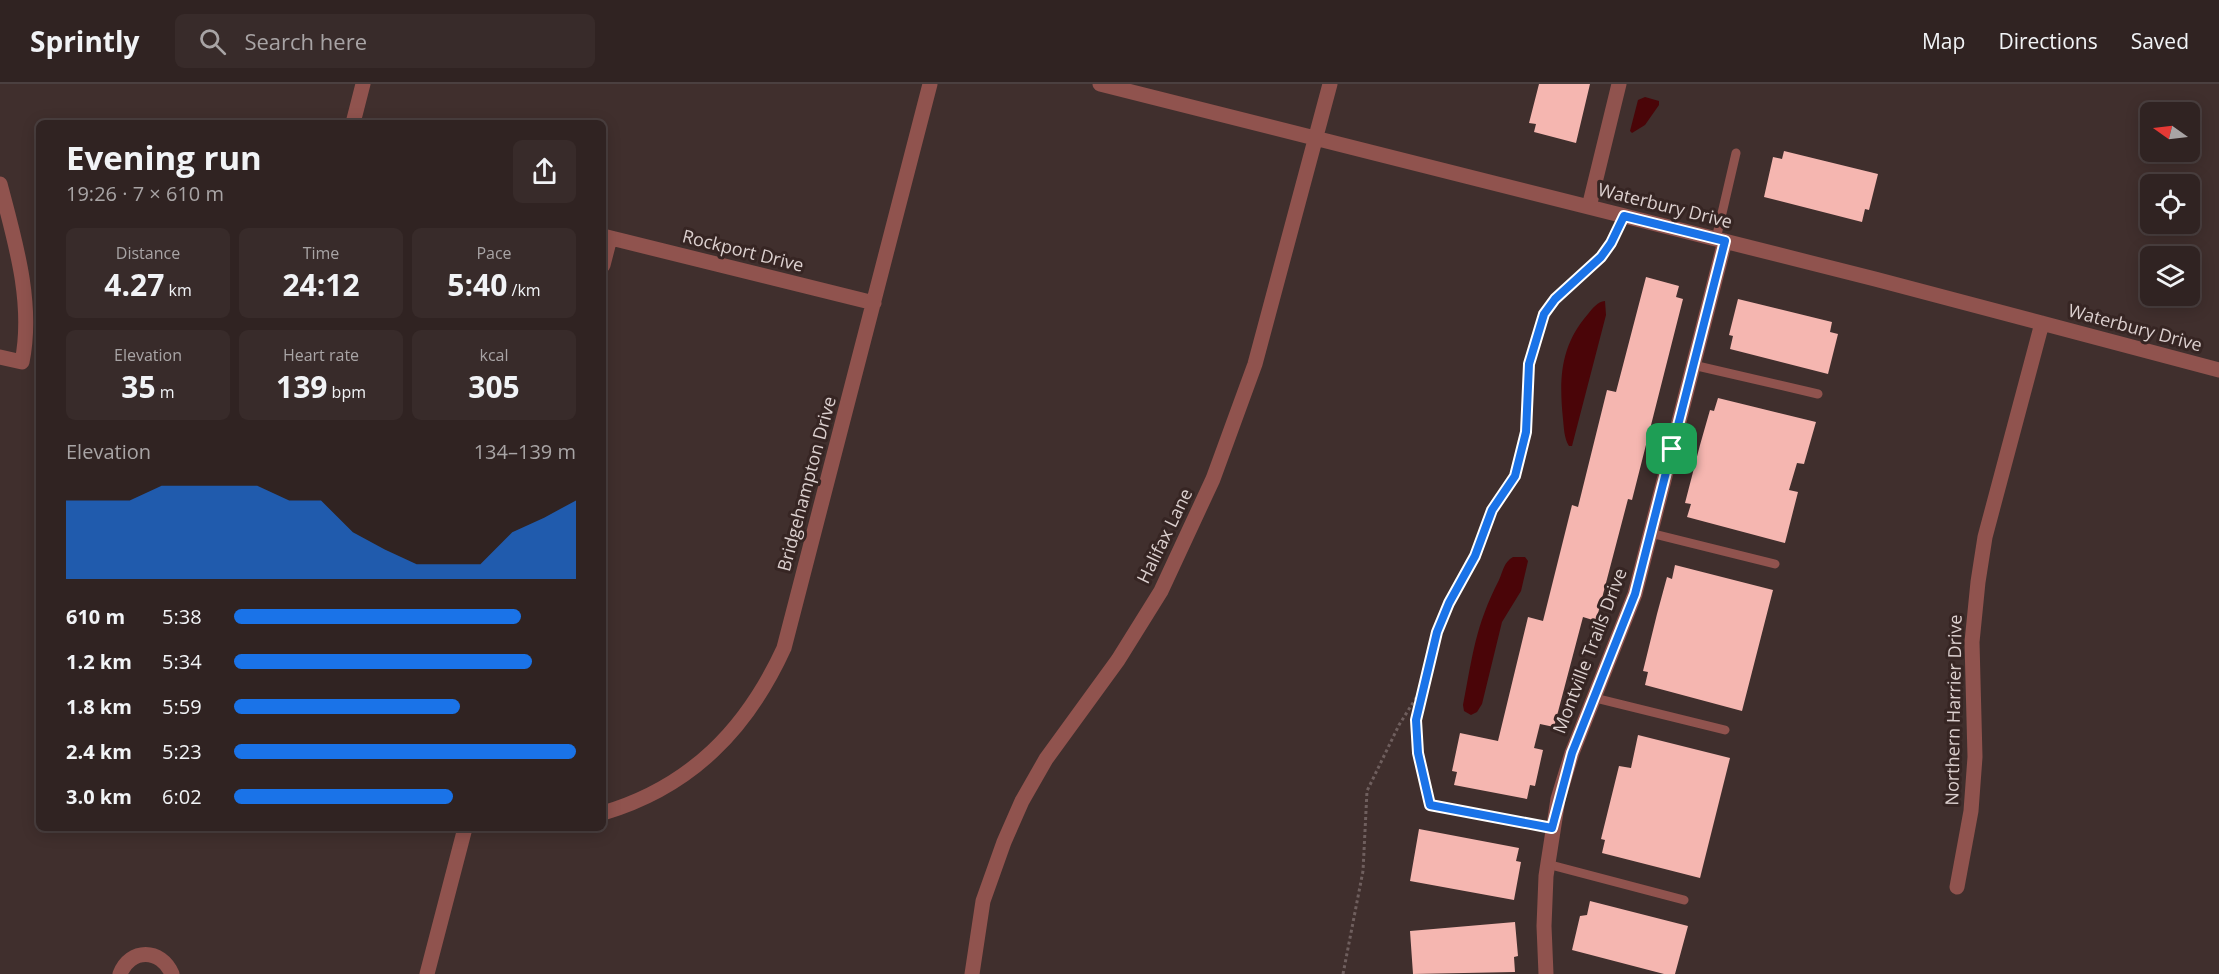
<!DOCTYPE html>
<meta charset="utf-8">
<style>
body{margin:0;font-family:"Open Sans",sans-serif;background:#382b2a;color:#f1f3f6;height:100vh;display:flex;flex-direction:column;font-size:22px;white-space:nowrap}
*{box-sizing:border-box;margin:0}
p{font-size:20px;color:#a8a4a5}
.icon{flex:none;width:33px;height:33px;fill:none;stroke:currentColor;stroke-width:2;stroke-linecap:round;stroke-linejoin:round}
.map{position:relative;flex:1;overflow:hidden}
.drawer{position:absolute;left:36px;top:36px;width:570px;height:711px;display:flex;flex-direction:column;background:#302322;border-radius:9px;box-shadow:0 3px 15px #0003,0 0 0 2px #4b4040}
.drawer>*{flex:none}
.needle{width:39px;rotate:284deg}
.buttons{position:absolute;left:2140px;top:18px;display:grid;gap:12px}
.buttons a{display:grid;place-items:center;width:60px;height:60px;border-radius:9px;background:#302322;box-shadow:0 3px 15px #0003,0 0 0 2px #4b4040;font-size:30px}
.pin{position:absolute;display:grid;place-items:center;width:51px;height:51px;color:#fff;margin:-26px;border-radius:12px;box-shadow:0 3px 9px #0006}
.round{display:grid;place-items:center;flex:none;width:63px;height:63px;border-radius:9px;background:#382b2a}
.overview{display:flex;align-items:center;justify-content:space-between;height:102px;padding:0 30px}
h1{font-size:33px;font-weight:700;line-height:45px}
.metrics{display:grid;grid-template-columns:repeat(3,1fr);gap:9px;height:102px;padding:6px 30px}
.metrics div{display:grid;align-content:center;border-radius:9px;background:#382b2a;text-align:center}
.metrics b{font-size:30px;font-weight:700}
.metrics small{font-size:16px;font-weight:400}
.metrics p{font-size:16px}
.chart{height:168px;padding:12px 30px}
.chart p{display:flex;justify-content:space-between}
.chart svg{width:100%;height:108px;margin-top:6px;fill:#1a73e8;opacity:.7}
ul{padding:0 30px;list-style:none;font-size:20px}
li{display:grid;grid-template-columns:96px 72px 1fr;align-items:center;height:45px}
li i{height:15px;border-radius:8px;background:#1a73e8}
header{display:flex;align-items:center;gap:36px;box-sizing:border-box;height:84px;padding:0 30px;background:#302322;border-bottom:2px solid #4b4040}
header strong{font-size:28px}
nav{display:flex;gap:33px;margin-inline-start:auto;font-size:21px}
.search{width:420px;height:54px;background:#382b2a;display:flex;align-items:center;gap:15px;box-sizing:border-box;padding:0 21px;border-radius:9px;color:#a8a4a5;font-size:22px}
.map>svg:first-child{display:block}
.water{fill:#4a0508}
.building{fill:#f5b6b0}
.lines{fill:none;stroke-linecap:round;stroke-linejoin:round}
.path{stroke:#6f5f5e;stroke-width:3;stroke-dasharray:3 3;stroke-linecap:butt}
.service{stroke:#90534e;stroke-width:9}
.minor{stroke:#90534e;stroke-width:15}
.route-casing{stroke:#fff;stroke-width:12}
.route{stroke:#1a73e8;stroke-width:8}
.labels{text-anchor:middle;stroke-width:6;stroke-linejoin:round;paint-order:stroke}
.street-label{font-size:18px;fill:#dcd0cf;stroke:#362523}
</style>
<header>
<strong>Sprintly</strong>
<div class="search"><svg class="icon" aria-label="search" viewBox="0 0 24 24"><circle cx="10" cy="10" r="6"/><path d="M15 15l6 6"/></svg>Search here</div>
<nav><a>Map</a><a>Directions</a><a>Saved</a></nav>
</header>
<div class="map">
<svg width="2219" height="890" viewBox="0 0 2219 890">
<rect width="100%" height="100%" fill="#402f2d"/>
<!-- water -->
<path class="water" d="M 1645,13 L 1659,17 L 1659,21 L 1645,41 L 1632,49 L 1630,47 L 1638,16 Z
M 1605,217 L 1606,231 L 1572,362 L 1569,362 C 1564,354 1564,344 1563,335 C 1559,295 1560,262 1588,230 C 1593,224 1597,218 1605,217 Z
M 1513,473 L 1525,473 L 1528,477 L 1521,507 L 1502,538 L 1482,620 L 1477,628 L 1471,631 L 1464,627 L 1463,621 C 1473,570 1475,543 1499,496 C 1503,487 1504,478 1513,473 Z"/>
<!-- building -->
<path class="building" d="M 1539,0 L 1590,0 L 1576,59 L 1534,48 L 1536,40 L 1529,39 Z
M 1784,67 L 1878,90 L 1869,126 L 1865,125 L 1862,138 L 1764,113 L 1773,73 L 1782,75 Z
M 1646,193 L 1679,202 L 1676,213 L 1683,215 L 1632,416 L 1628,415 L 1596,537 L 1583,533 L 1554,643 L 1540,640 L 1534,664 L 1543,666 L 1535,702 L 1530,701 L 1527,715 L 1454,701 L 1457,688 L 1452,687 L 1460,649 L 1498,657 L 1528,533 L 1543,537 L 1572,421 L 1578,423 L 1607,306 L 1616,308 Z
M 1738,215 L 1832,238 L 1830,248 L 1838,250 L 1828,290 L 1730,265 L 1733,252 L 1729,251 Z
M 1718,314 L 1816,338 L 1804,380 L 1797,379 L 1789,406 L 1798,408 L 1785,459 L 1687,433 L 1691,420 L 1685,419 L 1700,361 L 1710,326 L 1714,327 Z
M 1675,481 L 1773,506 L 1742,627 L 1645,601 L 1648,588 L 1643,587 L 1657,530 L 1667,493 L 1672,495 Z
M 1638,651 L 1730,674 L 1700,794 L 1602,769 L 1605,756 L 1601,755 L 1619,682 L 1631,684 Z
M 1419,745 L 1519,764 L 1516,777 L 1521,778 L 1514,816 L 1410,797 Z
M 1590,817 L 1688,842 L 1675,890 L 1664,890 L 1572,866 L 1580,832 L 1587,831 Z
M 1515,838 L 1518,872 L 1514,873 L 1515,888 L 1413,890 L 1410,847 Z"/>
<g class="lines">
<!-- path -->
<path class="path" d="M 1421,608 C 1414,646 1419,673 1427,711
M 1343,890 L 1363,787 L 1367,707 L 1399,641 L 1421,606 L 1442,533 L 1475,472 L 1492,426 L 1515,392 L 1526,348 L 1529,280 L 1540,240 L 1555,215 L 1601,173 L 1618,145"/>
<!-- service -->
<path class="service" d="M 1716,155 L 1736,69
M 1693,281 L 1818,310
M 1650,449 L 1775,480
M 1595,614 L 1725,646
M 1430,721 L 1552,744
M 1547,780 L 1684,816"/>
<!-- minor -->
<path class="minor" d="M 1100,0 L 1875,195 L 2219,286
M 353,39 L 363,0
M 0,100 C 15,157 34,219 22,278 L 0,273
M 1589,123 L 1619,0
M 603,152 L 874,219
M 603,181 L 610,154
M 603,729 C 691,703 747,645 784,564 L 930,0
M 1957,803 L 1971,727 L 1975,673 L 1972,558 L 1978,498 L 1985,453 L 2042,239
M 120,890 C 130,864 161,864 172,890
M 427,890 L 465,744
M 972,890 L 983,817 L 1004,758 L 1022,717 L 1046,675 L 1118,576 L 1161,507 L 1213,395 L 1255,280 L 1330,0
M 1546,890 L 1544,842 L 1546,792 L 1558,715 L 1572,669 L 1635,510 L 1725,157"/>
</g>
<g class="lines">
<defs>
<path id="route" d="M 1624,132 L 1725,157 L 1635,510 L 1572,669 L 1552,744 L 1430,721 L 1418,669 L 1416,636 L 1437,548 L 1449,519 L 1475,472 L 1492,426 L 1515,392 L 1526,348 L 1529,280 L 1544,230 L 1555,215 L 1601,173 L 1611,159 Z"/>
</defs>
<!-- route casing -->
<use href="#route" class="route-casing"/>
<!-- route -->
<use href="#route" class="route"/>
</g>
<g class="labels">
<!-- street labels -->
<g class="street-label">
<text transform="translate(1665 122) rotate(14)" y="6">Waterbury Drive</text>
<text transform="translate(743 167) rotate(14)" y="6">Rockport Drive</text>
<text transform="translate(2135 244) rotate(15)" y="6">Waterbury Drive</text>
<text transform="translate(807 400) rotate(-75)" y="6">Bridgehampton Drive</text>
<text transform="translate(1165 452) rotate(-64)" y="6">Halifax Lane</text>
<text transform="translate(1590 567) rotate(-69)" y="6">Montville Trails Drive</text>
<text transform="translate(1954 626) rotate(-89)" y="6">Northern Harrier Drive</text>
</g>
</g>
</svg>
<div class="buttons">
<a><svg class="needle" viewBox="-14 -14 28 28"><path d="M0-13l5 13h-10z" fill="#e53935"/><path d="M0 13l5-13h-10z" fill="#a8a4a5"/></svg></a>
<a><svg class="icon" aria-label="locate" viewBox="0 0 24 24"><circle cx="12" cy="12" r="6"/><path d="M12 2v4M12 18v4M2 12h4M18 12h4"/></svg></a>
<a><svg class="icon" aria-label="layers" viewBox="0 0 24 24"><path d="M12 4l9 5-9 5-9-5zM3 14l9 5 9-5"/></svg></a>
</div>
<div class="pin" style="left:1672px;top:365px;background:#1e9e55"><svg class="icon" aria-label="arrive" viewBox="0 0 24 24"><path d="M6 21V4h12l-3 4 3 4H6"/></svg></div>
<section class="drawer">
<div class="overview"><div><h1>Evening run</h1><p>19:26 · 7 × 610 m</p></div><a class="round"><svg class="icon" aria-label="share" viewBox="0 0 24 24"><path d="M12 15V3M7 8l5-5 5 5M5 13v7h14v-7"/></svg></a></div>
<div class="metrics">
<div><p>Distance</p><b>4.27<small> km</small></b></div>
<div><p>Time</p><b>24:12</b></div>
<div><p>Pace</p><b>5:40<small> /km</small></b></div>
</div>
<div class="metrics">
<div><p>Elevation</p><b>35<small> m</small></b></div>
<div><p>Heart rate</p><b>139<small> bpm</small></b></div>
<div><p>kcal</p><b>305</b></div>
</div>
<div class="chart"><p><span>Elevation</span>134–139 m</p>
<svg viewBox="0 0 160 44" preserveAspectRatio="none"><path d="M0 44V12L10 12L20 12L30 6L40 6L50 6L60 6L70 12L80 12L90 25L100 32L110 38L120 38L130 38L140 25L150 19L160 12V44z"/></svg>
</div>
<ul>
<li><b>610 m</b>5:38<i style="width:84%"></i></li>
<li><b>1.2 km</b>5:34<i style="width:87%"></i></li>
<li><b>1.8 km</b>5:59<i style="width:66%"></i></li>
<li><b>2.4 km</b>5:23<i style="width:100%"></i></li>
<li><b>3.0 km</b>6:02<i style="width:64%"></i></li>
</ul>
</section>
</div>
